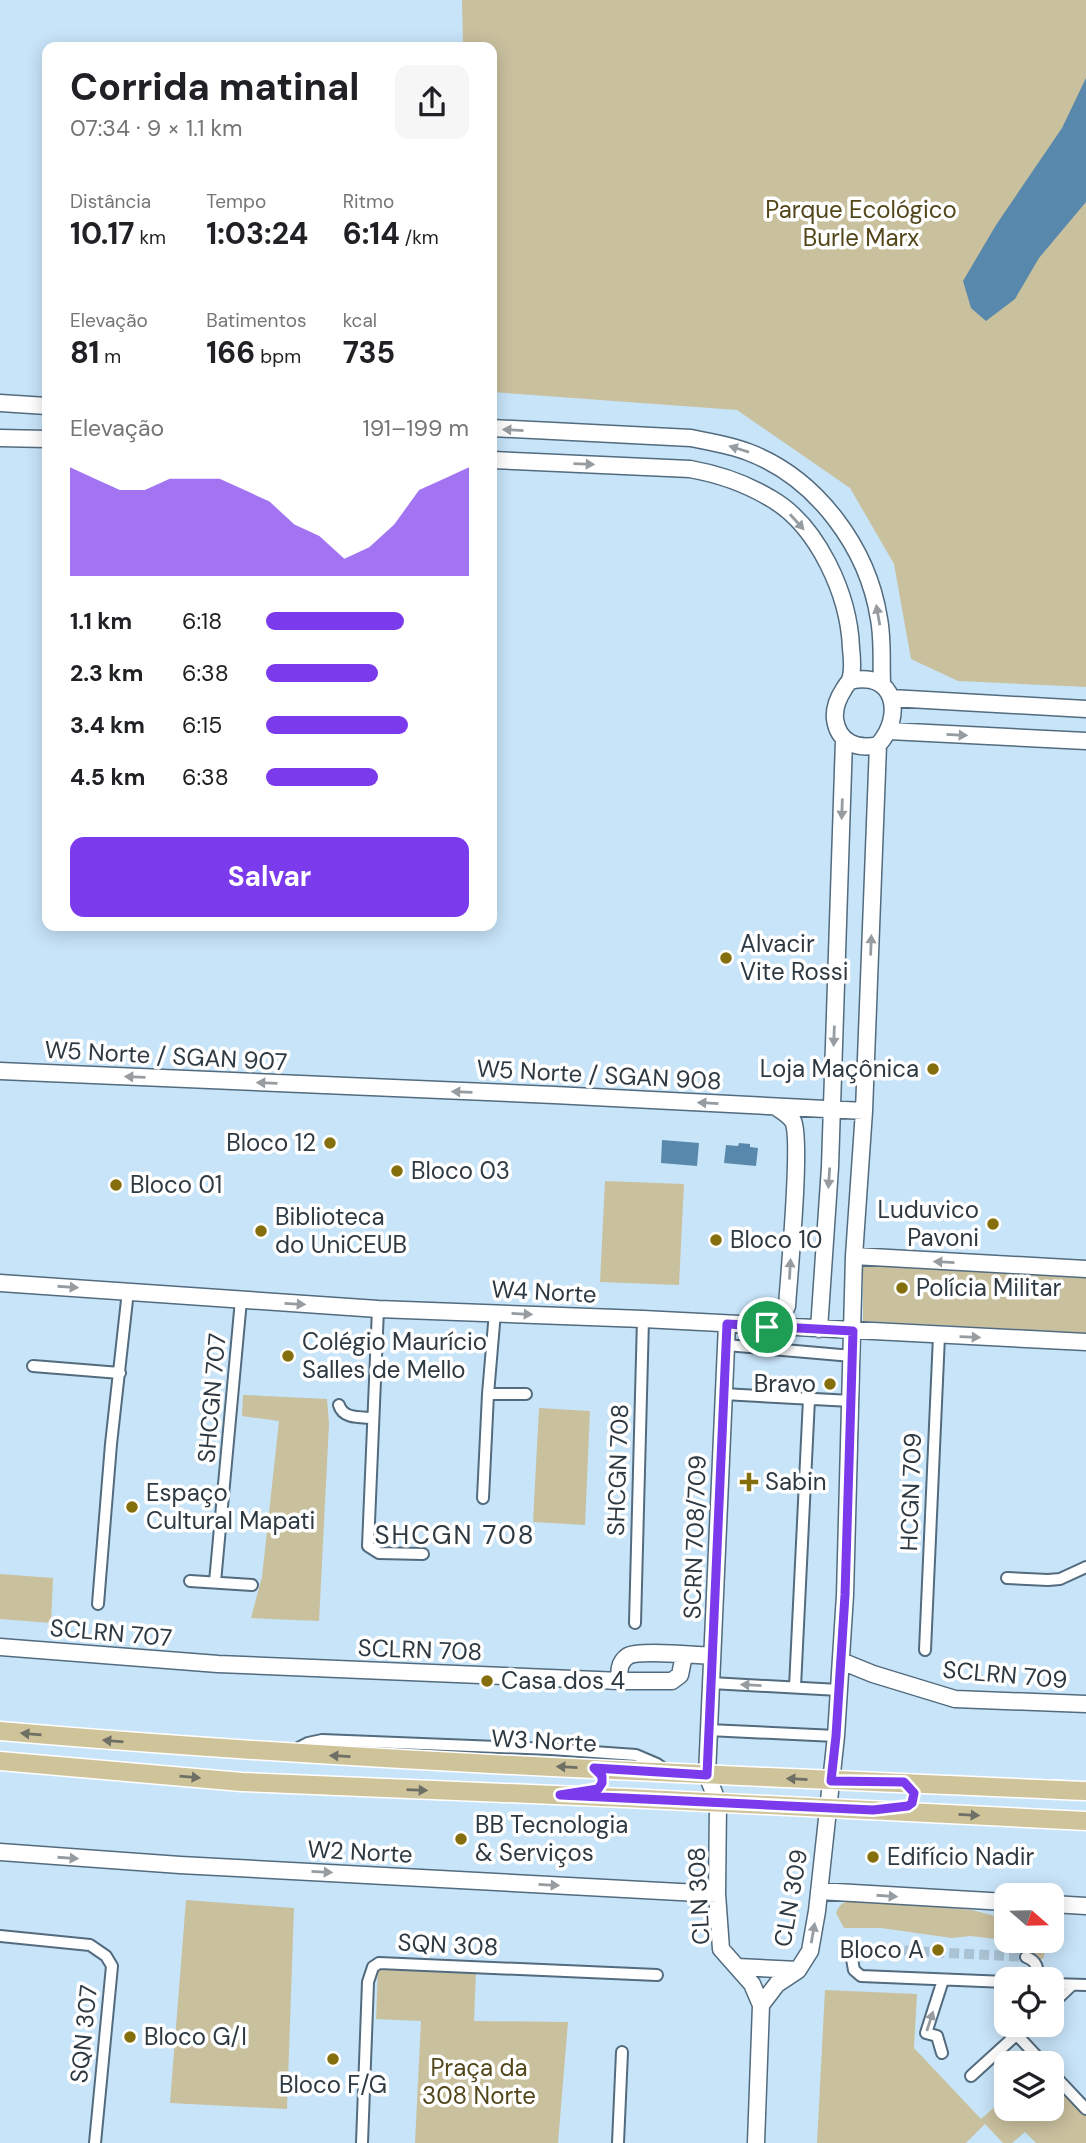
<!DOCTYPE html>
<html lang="pt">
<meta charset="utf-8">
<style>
body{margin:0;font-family:"DM Sans",sans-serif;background:#f6f6f6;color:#202124;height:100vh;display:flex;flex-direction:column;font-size:26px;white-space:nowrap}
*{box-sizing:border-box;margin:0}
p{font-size:23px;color:#757577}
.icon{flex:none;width:38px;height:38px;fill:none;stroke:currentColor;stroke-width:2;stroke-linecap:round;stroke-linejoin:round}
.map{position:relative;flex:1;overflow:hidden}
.drawer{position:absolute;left:42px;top:42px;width:455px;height:889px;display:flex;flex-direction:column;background:#fff;border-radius:14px;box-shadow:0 4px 18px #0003}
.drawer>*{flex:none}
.needle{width:46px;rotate:110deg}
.fabs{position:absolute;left:994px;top:1883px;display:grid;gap:14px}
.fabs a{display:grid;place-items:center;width:70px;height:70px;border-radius:14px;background:#fff;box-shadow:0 4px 18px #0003;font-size:35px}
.pin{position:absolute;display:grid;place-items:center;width:60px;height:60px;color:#fff;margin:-30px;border:4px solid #fff;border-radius:50%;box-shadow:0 2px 7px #0007}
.round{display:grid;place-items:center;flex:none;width:74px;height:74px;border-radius:14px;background:#f6f6f6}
.summary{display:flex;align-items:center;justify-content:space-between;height:119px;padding:0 28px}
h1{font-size:38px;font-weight:700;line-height:52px}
.figures{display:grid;grid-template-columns:repeat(3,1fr);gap:10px;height:119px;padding:7px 28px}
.figures div{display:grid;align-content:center}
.figures b{font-size:30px;font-weight:700}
.figures small{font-size:19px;font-weight:400}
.figures p{font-size:19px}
.chart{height:196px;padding:14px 28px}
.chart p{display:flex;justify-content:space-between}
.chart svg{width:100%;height:126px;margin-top:7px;fill:#7c3aed;opacity:.7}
.cta{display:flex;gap:14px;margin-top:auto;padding:14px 28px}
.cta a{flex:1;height:80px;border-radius:14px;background:#7c3aed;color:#fff;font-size:28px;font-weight:700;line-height:80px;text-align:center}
ul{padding:0 28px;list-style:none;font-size:23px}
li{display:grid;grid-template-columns:112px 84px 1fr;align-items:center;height:52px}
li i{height:18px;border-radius:9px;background:#7c3aed}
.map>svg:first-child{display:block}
.green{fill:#c9c09e}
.water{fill:#5889ad}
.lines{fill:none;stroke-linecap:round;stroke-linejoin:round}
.street-tunnel{stroke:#a9c2d4;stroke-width:10;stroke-dasharray:10 5;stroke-linecap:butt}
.street-casing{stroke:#526b7e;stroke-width:14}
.secondary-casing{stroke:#526b7e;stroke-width:19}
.primary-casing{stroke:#fff;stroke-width:21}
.street{stroke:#fff;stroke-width:10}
.secondary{stroke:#fff;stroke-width:16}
.primary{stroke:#cfc399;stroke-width:18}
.oneway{fill:#969ca0}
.oneway2{fill:#6e7065}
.route-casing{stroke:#fff;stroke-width:14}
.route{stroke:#7c3aed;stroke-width:9}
.poi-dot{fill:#856f0d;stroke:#fff;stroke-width:2.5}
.labels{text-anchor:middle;stroke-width:7;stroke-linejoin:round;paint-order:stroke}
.park-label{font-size:24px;fill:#52461a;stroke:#fff}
.poi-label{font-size:24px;fill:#2e3942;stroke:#fff;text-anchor:start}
.street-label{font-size:24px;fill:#2e3942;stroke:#fff}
.neighbourhood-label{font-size:26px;letter-spacing:2px;fill:#2e3942;stroke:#fff}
</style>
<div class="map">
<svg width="1086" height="2143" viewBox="0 0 1086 2143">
<rect width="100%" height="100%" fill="#c8e4f9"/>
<!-- green -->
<path class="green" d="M 462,0 L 1086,0 L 1086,687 L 958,681 L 911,659 L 894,564 L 850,488 L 737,410 L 492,392 L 492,47 L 463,47 Z
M 605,1181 L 684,1184 L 679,1285 L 600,1282 Z
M 863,1265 L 1086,1276 L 1086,1333 L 863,1321 Z
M 243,1395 L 327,1399 L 329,1424 L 319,1621 L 251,1618 L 262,1577 L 279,1421 L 242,1416 Z
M 539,1408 L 590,1411 L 585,1525 L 533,1522 Z
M 0,1574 L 53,1578 L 51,1623 L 0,1619 Z
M 857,1899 L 972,1910 L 995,1916 L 1006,1914 L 1006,1940 L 970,1936 L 952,1938 L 881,1928 L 844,1928 L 836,1913 C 840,1902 846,1901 857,1899 Z
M 186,1900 L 294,1908 L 287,2109 L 170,2103 Z
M 1010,1941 L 1048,1941 L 1043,1959 L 1035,1959 L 1021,1944 Z
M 378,1969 L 476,1972 L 474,2021 L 568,2022 L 558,2143 L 415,2143 L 421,2021 L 376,2019 Z
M 825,1990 L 917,1994 L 914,2048 L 981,2119 L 1006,2097 L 1006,2109 L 1052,2109 L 1052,2073 L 1086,2109 L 1086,2143 L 1036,2143 L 1025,2132 L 1012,2143 L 1003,2143 L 985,2124 L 966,2143 L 817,2143 Z"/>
<!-- water -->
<path class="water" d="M 1086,78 L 1086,202 L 1039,258 L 1015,299 L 986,321 L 971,308 L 963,281 L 996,225 L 1062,128 Z
M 662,1140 L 699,1143 L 697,1166 L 661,1163 Z
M 739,1143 L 750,1144 L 750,1147 L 758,1148 L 756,1166 L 724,1163 L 726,1145 L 738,1146 Z"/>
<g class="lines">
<!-- street-tunnel -->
<path class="street-tunnel" d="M 852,1959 L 856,1948 L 1026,1957"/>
<defs>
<path id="street" d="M 378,1309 L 368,1546 L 379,1553 L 423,1554
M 726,1345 L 852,1356
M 33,1366 L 120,1373
M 488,1394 L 526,1394
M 723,1394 L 851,1401
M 339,1405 C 343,1419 360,1417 373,1418
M 483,1498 L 488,1394 L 495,1312
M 1007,1578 L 1048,1580 L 1060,1579 L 1086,1567
M 190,1581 L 252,1585
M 215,1582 L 241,1300
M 98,1604 L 111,1444 L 128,1291
M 635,1623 L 643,1319
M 925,1650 L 939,1336
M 711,1683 L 839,1690
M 795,1687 L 809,1399
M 708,1730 L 836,1736
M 293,1751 L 308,1743 L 322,1740 L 551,1749 L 636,1755 L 657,1764 L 668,1772
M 0,1936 L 90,1945 L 106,1956 L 112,1966 L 95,2143
M 1026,1957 C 1037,1961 1038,1968 1038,1979
M 852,1959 L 854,1970 L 861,1976 L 1006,1982
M 1052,1984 L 1086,1985
M 1052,2004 L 1072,1985
M 1016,2034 L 1043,2063
M 942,2053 L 937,2036 L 926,2033 L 943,1980
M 1052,2073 L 1086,2109
M 971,2076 L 1027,2025
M 362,2143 L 368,1982 L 373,1967 L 379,1963 L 657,1975
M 618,2143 L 622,2052"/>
<path id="secondary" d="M 0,403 L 47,406
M 492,428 L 691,438 C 710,442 730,445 748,452 C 817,478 868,548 879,619 C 883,640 881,662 882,683
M 0,438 L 47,439
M 492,460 L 690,469 C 718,474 745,483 770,498 C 818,525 849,595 851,648 C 852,657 853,672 850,680 C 850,681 844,688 844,689 C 838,698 834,709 835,719 C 838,742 857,750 878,745 C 904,717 896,670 850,681
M 891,698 L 1086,709
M 889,731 L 1086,741
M 0,1071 L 554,1095 L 864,1111
M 854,1256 L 1086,1269
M 0,1283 L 378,1309 L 643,1319 L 1086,1342
M 727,1324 L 707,1775 L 718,1803 L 717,1894 L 721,1949 L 752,1984 L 761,2005 L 756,2143
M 767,1327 L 780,1321 L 787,1306 C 789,1276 802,1139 793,1121 C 789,1115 782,1111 776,1107
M 819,1329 L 830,1167 L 844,740
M 0,1647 L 218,1664 L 621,1681
M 684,1655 L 680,1675 L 672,1681 L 621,1681 C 618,1672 619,1662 628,1656 C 638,1650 697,1655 712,1656
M 841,1661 L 873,1674 L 955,1699 L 1086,1704
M 0,1852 L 180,1865 L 717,1894
M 819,1891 L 1006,1902
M 1052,1904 L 1086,1906
M 737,1967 L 798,1970
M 761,2005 L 777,1984 L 798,1970 L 810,1951 L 817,1911 L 836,1736 L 845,1595 L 854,1256 L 864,1111 L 878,745"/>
<path id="primary" d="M 0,1731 C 361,1762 724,1775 1086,1791
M 0,1761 L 242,1782 L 626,1798 L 1086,1821"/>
</defs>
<!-- street casing -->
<use href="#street" class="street-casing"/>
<!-- secondary casing -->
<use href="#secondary" class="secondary-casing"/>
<!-- primary casing -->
<use href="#primary" class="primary-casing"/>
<!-- street -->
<use href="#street" class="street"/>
<!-- secondary -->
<use href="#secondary" class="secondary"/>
<!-- primary -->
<use href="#primary" class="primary"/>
</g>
<!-- one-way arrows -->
<defs><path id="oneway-solid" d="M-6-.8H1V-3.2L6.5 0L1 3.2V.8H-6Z" transform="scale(1.75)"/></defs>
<g class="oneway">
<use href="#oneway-solid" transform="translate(513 430) rotate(-177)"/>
<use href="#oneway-solid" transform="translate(739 449) rotate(-163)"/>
<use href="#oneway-solid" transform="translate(584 464) rotate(2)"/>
<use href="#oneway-solid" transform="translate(797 522) rotate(48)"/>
<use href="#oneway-solid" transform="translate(878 615) rotate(-100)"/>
<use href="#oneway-solid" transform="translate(957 735) rotate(3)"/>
<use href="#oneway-solid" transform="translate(842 809) rotate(92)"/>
<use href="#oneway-solid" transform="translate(871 945) rotate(-88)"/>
<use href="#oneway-solid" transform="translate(834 1036) rotate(92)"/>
<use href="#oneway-solid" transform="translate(135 1077) rotate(-178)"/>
<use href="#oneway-solid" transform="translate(267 1083) rotate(-178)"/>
<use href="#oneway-solid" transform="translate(462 1092) rotate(-178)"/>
<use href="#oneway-solid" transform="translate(708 1103) rotate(-177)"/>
<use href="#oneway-solid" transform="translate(829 1178) rotate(94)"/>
<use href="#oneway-solid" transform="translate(944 1262) rotate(-177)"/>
<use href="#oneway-solid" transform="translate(790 1269) rotate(-87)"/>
<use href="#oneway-solid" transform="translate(68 1287) rotate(4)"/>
<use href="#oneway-solid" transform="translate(295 1304) rotate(3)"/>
<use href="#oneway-solid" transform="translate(522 1314) rotate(3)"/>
<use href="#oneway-solid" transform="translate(970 1337) rotate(2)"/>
<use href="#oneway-solid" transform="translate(751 1685) rotate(-177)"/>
<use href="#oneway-solid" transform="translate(68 1858) rotate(4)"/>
<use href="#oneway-solid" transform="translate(322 1872) rotate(3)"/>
<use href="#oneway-solid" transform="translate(549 1885) rotate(3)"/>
<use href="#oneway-solid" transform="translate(887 1896) rotate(4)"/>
<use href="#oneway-solid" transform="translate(813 1933) rotate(-80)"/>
<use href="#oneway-solid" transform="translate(930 2021) rotate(-72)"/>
</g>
<g class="oneway2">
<use href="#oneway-solid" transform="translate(31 1734) rotate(-175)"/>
<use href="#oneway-solid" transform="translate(113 1741) rotate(-175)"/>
<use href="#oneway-solid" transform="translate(340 1756) rotate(-177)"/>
<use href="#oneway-solid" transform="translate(567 1767) rotate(-177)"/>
<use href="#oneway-solid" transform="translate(190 1777) rotate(5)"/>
<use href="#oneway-solid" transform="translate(797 1779) rotate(-177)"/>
<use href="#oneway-solid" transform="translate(417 1790) rotate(2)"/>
<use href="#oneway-solid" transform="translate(969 1815) rotate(3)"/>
</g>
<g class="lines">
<defs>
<path id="route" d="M 727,1324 L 853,1331 L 845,1595 L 836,1736 L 831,1781 L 904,1782 L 914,1793 L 912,1803 L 908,1806 L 873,1810 L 560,1795 L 598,1789 L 602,1783 L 602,1776 L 594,1768 L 707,1775 Z"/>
</defs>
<!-- route casing -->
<use href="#route" class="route-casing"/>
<!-- route -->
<use href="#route" class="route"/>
</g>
<!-- markers -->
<g class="poi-dot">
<circle cx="726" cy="958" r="7"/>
<circle cx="933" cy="1069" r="7"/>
<circle cx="330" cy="1143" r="7"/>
<circle cx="397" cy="1171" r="7"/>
<circle cx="116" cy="1185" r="7"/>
<circle cx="993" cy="1224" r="7"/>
<circle cx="261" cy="1231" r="7"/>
<circle cx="716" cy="1240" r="7"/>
<circle cx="902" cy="1288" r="7"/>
<circle cx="288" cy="1356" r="7"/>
<circle cx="830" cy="1384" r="7"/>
<path d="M745.5 1471.5h7v7h7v7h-7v7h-7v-7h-7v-7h7z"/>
<circle cx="132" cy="1507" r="7"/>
<circle cx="487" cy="1681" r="7"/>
<circle cx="461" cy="1839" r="7"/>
<circle cx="873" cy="1857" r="7"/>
<circle cx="938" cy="1950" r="7"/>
<circle cx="130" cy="2037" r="7"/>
<circle cx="333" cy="2059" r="7"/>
</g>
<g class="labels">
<!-- park labels -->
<g class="park-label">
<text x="861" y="218">Parque Ecológico<tspan x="861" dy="28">Burle Marx</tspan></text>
<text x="479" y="2076">Praça da<tspan x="479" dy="28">308 Norte</tspan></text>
</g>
<!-- poi labels -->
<g class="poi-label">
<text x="740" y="952">Alvacir<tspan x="740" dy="28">Vite Rossi</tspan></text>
<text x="919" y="1077" text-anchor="end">Loja Maçônica</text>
<text x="316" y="1151" text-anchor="end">Bloco 12</text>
<text x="411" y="1179">Bloco 03</text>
<text x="130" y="1193">Bloco 01</text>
<text x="979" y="1218" text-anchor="end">Luduvico<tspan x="979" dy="28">Pavoni</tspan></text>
<text x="275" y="1225">Biblioteca<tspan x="275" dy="28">do UniCEUB</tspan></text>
<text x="730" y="1248">Bloco 10</text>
<text x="916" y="1296">Polícia Militar</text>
<text x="302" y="1350">Colégio Maurício<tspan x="302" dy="28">Salles de Mello</tspan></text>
<text x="816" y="1392" text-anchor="end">Bravo</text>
<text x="765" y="1490">Sabin</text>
<text x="146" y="1501">Espaço<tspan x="146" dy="28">Cultural Mapati</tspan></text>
<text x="501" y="1689">Casa dos 4</text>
<text x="475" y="1833">BB Tecnologia<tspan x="475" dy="28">&amp; Serviços</tspan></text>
<text x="887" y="1865">Edifício Nadir</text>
<text x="924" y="1958" text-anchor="end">Bloco A</text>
<text x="144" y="2045">Bloco G/I</text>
<text x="333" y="2093" text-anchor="middle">Bloco F/G</text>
</g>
<!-- street labels -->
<g class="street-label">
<text transform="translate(166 1056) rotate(3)" y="8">W5 Norte / SGAN 907</text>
<text transform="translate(599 1075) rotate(3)" y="8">W5 Norte / SGAN 908</text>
<text transform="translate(544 1292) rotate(3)" y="8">W4 Norte</text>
<text transform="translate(212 1398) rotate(-85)" y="8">SHCGN 707</text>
<text transform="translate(618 1470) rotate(-88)" y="8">SHCGN 708</text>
<text transform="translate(911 1492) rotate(-88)" y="8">HCGN 709</text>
<text transform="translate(695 1537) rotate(-88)" y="8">SCRN 708/709</text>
<text transform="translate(111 1633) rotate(5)" y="8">SCLRN 707</text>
<text transform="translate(420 1650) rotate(2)" y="8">SCLRN 708</text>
<text transform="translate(1005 1675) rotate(5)" y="8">SCLRN 709</text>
<text transform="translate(544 1741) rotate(3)" y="8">W3 Norte</text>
<text transform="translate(360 1852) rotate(3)" y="8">W2 Norte</text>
<text transform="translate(699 1896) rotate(-93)" y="8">CLN 308</text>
<text transform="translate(791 1898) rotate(-80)" y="8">CLN 309</text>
<text transform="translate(448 1945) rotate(3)" y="8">SQN 308</text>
<text transform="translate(84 2034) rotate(-84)" y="8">SQN 307</text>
</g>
<!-- neighbourhood labels -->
<g class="neighbourhood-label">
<text x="455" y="1544">SHCGN 708</text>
</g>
</g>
</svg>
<div class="fabs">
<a><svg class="needle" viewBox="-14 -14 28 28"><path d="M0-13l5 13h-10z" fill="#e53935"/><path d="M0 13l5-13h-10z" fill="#757577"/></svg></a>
<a><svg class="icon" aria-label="locate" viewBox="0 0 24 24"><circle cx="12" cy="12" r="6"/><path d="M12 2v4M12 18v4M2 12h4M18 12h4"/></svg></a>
<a><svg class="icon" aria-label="layers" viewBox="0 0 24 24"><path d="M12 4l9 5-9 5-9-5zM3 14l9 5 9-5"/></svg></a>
</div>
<div class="pin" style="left:767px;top:1327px;background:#1e9e55"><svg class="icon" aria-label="arrive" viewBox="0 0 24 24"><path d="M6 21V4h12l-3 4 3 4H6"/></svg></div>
<section class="drawer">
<div class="summary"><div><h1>Corrida matinal</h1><p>07:34 · 9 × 1.1 km</p></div><a class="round"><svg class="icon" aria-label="share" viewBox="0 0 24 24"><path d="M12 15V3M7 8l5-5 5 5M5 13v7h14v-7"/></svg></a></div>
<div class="figures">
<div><p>Distância</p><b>10.17<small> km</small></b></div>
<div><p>Tempo</p><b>1:03:24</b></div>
<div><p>Ritmo</p><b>6:14<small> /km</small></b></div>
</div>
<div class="figures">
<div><p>Elevação</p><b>81<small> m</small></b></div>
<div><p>Batimentos</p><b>166<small> bpm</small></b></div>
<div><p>kcal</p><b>735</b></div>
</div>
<div class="chart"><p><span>Elevação</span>191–199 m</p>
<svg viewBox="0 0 160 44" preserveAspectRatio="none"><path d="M0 44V6L10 10L20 14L30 14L40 10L50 10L60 10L70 14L80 18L90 26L100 30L110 38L120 34L130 26L140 14L150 10L160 6V44z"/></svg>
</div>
<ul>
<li><b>1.1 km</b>6:18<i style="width:68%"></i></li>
<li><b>2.3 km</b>6:38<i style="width:55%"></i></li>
<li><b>3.4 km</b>6:15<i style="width:70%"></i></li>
<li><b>4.5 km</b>6:38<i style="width:55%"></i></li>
</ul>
<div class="cta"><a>Salvar</a></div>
</section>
</div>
